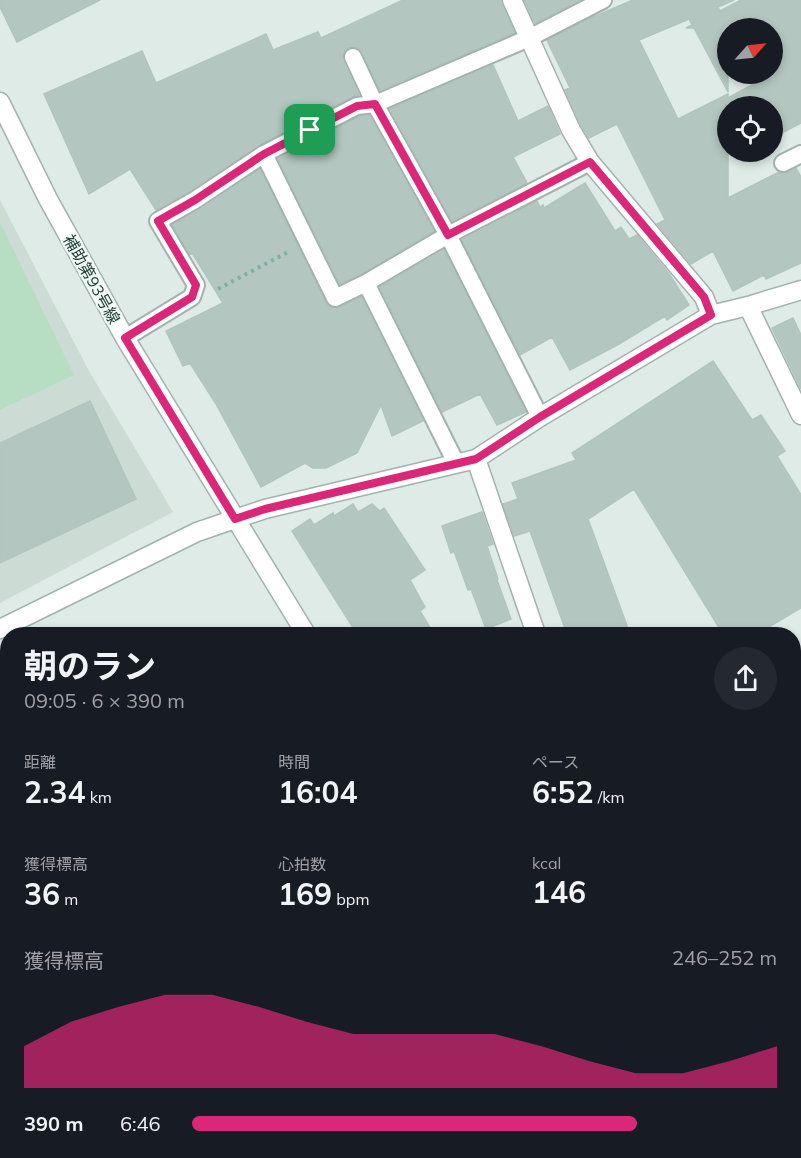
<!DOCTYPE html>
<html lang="ja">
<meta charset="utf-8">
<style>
body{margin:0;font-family:Mulish,"Noto Sans JP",sans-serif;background:#242831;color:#f1f3f6;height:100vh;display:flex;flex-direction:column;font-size:22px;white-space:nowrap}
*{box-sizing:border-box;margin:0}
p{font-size:20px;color:#9ea1a6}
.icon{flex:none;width:33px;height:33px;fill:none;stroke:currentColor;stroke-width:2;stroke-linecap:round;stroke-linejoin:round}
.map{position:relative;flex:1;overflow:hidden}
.panel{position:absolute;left:0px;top:627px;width:801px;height:531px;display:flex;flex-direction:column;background:#171b24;border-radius:24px 24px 0 0;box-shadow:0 3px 9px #0003}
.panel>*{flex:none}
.needle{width:39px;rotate:63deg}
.fabs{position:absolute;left:717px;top:18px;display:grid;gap:12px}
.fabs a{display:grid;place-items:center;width:66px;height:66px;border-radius:50%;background:#171b24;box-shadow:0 3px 9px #0003;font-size:30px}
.pin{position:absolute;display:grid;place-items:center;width:51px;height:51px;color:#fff;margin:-26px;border-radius:12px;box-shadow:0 3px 9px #0006}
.round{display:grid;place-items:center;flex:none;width:63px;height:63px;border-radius:32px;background:#242831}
.summary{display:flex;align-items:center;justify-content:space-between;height:102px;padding:0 24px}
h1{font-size:33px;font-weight:700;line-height:45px}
.metrics{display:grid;grid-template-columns:repeat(3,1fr);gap:9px;height:102px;padding:6px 24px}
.metrics div{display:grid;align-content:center}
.metrics b{font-size:30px;font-weight:700}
.metrics small{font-size:16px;font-weight:400}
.metrics p{font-size:16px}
.chart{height:168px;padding:12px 24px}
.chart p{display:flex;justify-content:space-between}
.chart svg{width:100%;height:108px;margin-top:6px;fill:#db2777;opacity:.7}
ul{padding:0 24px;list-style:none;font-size:20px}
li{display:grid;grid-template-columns:96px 72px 1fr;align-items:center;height:45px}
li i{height:15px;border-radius:8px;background:#db2777}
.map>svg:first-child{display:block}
.built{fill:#cddbd5}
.garden{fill:#b7dec3}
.building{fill:#b4c6c0;stroke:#b1c5be;stroke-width:1.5;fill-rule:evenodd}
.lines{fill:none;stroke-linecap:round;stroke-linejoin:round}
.service-casing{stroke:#a2b3ae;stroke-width:20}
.minor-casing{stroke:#a2b3ae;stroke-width:21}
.tertiary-casing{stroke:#a2b3ae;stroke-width:21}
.path{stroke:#7eb1a3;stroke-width:4;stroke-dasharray:3 4.5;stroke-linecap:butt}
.service{stroke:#fff;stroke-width:16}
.minor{stroke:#fff;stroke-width:18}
.tertiary{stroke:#fff;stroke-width:18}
.route-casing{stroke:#fff;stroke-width:12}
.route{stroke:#db2777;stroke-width:8}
.labels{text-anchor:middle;stroke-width:4.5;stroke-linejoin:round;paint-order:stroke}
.street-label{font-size:16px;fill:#1f3c36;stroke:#f0f8f4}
</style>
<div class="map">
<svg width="801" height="1158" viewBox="0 0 801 1158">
<rect width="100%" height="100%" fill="#dfebe6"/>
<!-- built -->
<path class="built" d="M 0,200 L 89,371 L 173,512 L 0,603 Z"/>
<!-- garden -->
<path class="garden" d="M 0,222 L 74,375 L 0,410 Z"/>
<!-- building -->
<path class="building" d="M 0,0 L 100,0 L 17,42 L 0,7 Z
M 403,0 L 501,0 L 515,33 L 380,90 L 362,52 L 359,49 L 354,47 L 348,48 L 344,52 L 343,56 L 343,61 L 359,95 L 352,97 L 259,145 L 189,191 L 156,210 L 130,169 L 89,194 L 44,94 L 142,51 L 156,83 L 266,34 L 273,50 L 318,32 L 321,38 Z
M 524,0 L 580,0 L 535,23 Z
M 633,0 L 734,0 L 718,7 L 720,11 L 741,0 L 801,0 L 801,123 L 780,134 L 772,120 L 772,106 L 728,106 L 728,198 L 779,172 L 787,173 L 796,168 L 801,177 L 801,263 L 766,279 L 764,275 L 733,291 L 713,251 L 691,264 L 657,224 L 665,220 L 617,124 L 589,138 L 581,125 L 565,90 L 570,88 L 547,40 L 591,18 ZM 689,19 L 692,25 L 686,28 L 694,28 L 728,92 L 728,28 L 772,28 L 772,74 L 728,98 L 728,94 L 678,119 L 639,40 Z
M 493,65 L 518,121 L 548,106 L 560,134 L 513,157 L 527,183 L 452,221 L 390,109 Z
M 369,115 L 434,231 L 361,274 L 340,284 L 278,159 L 360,116 Z
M 260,169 L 326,303 L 330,307 L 335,308 L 361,297 L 423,421 L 392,436 L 381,405 L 357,453 L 326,468 L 313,468 L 305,463 L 261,487 L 216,404 L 190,363 L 183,366 L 166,331 L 223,303 L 192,253 L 190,254 L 172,225 L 201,209 Z
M 585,183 L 615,231 L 621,227 L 629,239 L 637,235 L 670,275 L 689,305 L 667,320 L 665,316 L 619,344 L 570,370 L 552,337 L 520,355 L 462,240 L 537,201 L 540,207 L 543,205 L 544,208 Z
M 444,250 L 526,412 L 497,425 L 480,394 L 442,412 L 380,287 Z
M 793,318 L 801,335 L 801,389 L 772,328 Z
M 713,361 L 752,420 L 761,415 L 785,451 L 777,456 L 801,495 L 801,608 L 757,634 L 723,634 L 634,489 L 588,519 L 630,634 L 567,634 L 530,531 L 514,536 L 503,504 L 518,499 L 512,483 L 576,460 L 572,453 Z
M 90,401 L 136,499 L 0,563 L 0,443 Z
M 353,504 L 358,512 L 372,504 L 380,511 L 384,508 L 425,570 L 410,580 L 425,607 L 420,611 L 434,634 L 357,634 L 292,531 L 310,519 L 314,525 L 333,513 L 334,516 Z
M 482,512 L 493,544 L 487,546 L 498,579 L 497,580 L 511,619 L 486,629 L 471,589 L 468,590 L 454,551 L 451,553 L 442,526 Z"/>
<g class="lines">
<defs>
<path id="service" d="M 353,57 L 375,104 L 448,235 L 540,417
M 264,154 L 335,298 L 366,283 L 456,463
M 783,163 L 801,154
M 366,283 L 448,235 L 590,162
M 125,338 L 192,297 L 196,285 L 158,221 L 195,200 L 264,154 L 357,106 L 375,104 L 529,38 L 603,0
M 0,732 L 8,747
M 0,767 L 8,756
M 0,856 L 8,852
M 50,1150 L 54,1158
M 281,1150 L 285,1158
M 794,1158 L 801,1155"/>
<path id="minor" d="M 512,0 L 571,130 L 590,162 L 704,297 L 711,315
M 748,306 L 801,415
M 476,459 L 536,634
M 235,519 L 265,509 L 476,459 L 540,417 L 711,315 L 748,306 L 801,290
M 794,823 L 801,819
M 0,921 L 8,917
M 794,963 L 801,960
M 0,1038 L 8,1034
M 523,1158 L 540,1150"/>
<path id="tertiary" d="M 0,102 L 48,199 L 125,338 L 306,634
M 0,629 L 197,532 L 235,519
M 625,1150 L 629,1158"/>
</defs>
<!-- service casing -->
<use href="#service" class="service-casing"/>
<!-- minor casing -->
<use href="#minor" class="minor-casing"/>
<!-- tertiary casing -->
<use href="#tertiary" class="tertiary-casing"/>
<!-- path -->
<path class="path" d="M 218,289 L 288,252
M 181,1150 L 184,1158"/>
<!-- service -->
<use href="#service" class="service"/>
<!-- minor -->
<use href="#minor" class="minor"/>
<!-- tertiary -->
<use href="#tertiary" class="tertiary"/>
</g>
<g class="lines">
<defs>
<path id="route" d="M 375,104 L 448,235 L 590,162 L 704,297 L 711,315 L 540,417 L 476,459 L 265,509 L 235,519 L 125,338 L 192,297 L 196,285 L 158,221 L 195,200 L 264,154 L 357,106 Z"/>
</defs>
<!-- route casing -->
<use href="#route" class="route-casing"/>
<!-- route -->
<use href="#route" class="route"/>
</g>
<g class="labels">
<!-- street labels -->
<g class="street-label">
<text transform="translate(92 279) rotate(61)" y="6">補助第93号線</text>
</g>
</g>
</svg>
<div class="fabs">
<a><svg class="needle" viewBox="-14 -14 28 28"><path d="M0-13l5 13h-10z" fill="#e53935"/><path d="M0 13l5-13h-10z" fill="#9ea1a6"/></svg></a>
<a><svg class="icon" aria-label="locate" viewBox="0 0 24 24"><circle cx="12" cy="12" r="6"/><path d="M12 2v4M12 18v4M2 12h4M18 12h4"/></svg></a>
</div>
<div class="pin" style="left:310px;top:130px;background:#1e9e55"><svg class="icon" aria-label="arrive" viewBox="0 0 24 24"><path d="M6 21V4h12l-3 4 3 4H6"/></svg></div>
<section class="panel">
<div class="summary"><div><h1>朝のラン</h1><p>09:05 · 6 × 390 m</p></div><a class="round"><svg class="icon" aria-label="share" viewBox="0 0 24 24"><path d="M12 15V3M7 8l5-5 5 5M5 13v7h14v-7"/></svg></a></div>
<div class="metrics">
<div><p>距離</p><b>2.34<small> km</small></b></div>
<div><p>時間</p><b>16:04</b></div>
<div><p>ペース</p><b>6:52<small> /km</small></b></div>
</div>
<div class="metrics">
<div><p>獲得標高</p><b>36<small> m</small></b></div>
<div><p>心拍数</p><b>169<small> bpm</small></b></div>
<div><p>kcal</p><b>146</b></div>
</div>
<div class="chart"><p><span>獲得標高</span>246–252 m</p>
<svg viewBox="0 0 160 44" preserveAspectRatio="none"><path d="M0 44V27L10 17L20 11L30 6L40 6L50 11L60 17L70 22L80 22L90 22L100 22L110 27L120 33L130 38L140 38L150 33L160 27V44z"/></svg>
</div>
<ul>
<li><b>390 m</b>6:46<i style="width:76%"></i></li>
</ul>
</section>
</div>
